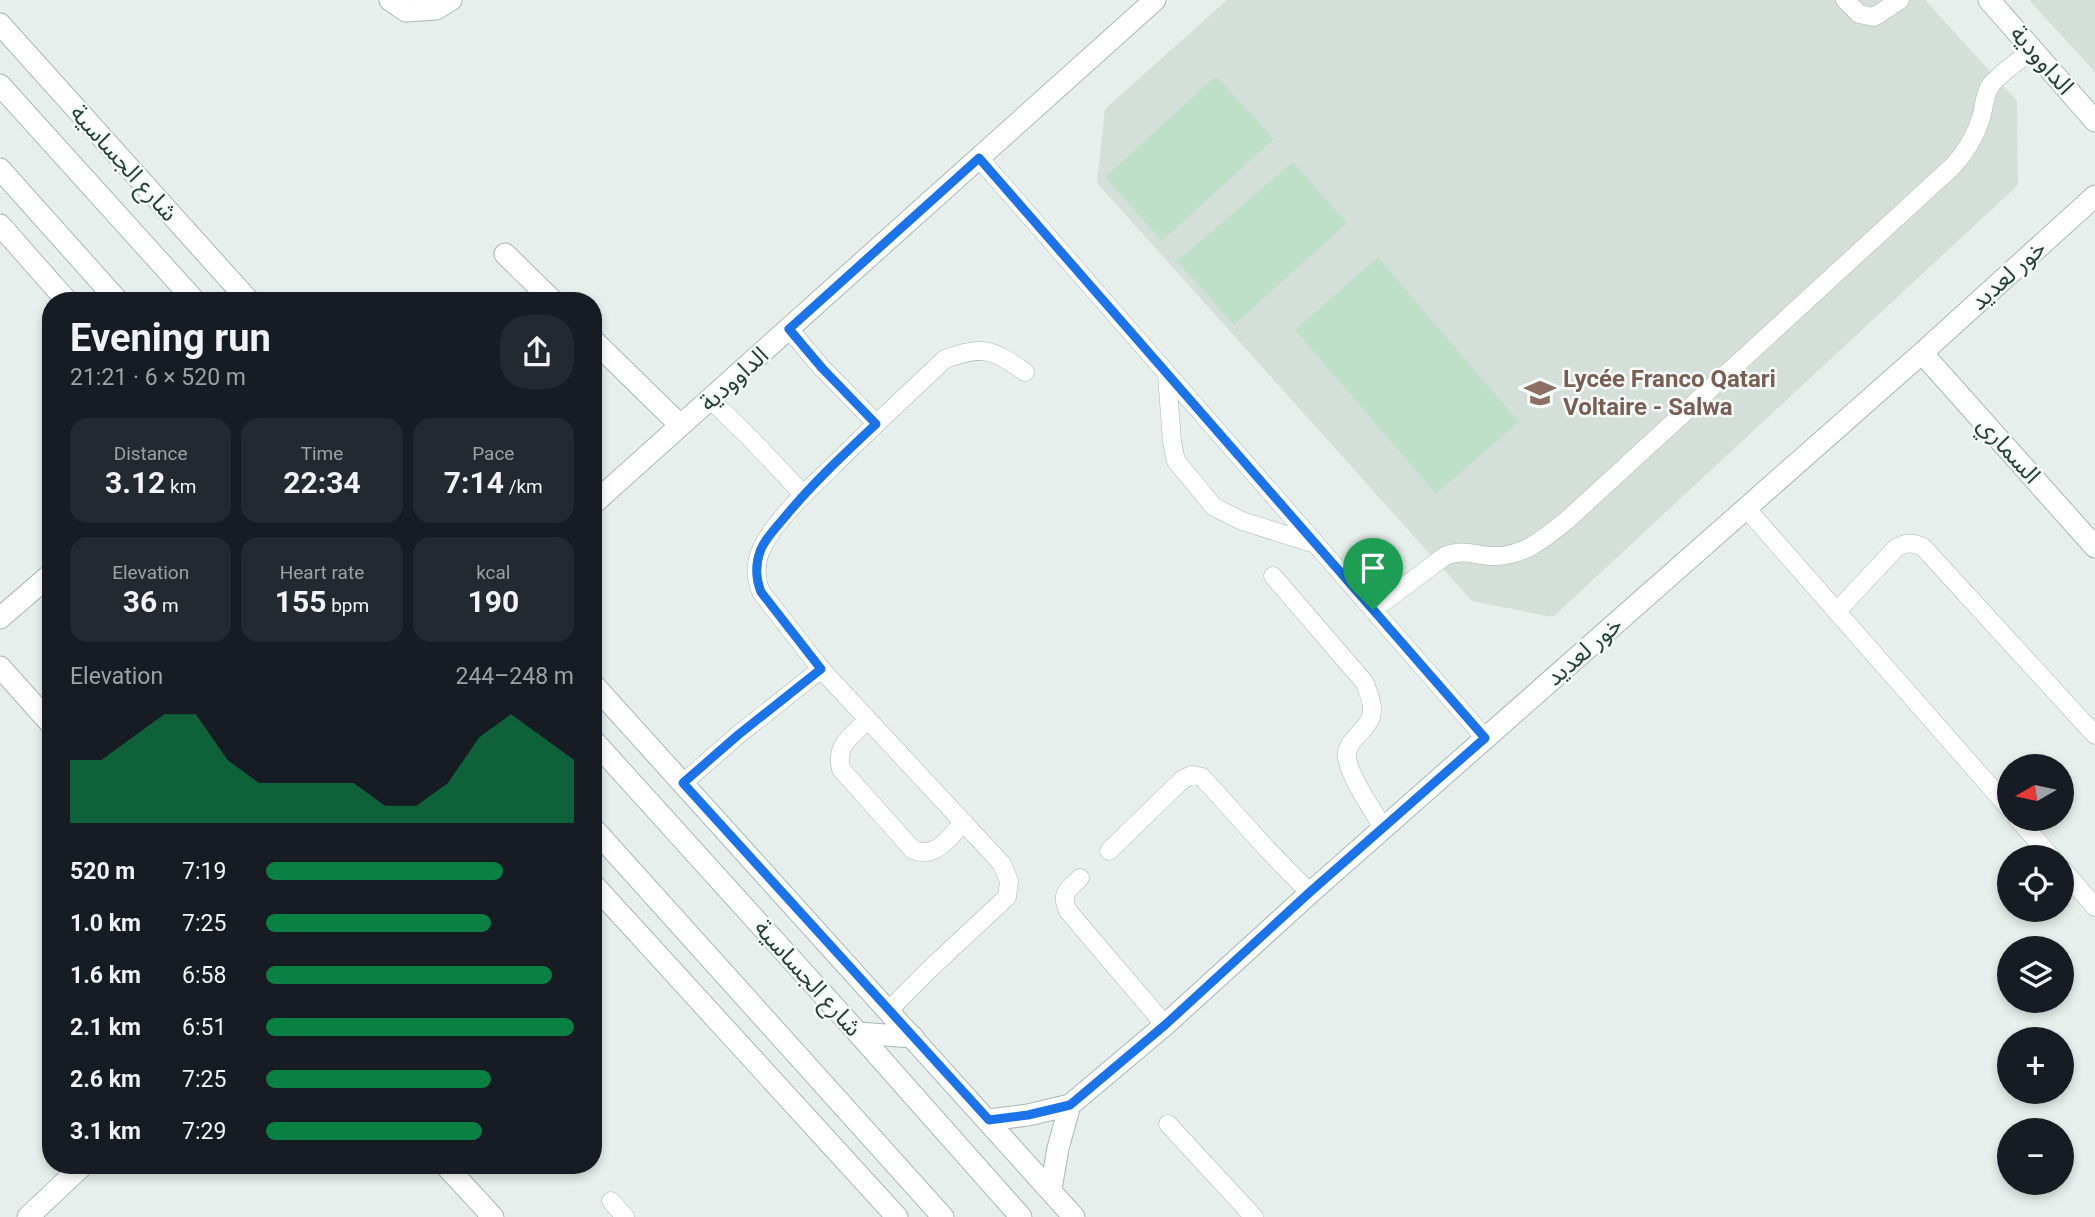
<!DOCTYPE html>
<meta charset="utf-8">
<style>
body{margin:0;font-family:Roboto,"Noto Sans Arabic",sans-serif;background:#242831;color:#f1f3f6;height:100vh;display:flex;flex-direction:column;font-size:26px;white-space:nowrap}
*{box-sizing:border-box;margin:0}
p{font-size:23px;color:#9ea1a6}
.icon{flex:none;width:38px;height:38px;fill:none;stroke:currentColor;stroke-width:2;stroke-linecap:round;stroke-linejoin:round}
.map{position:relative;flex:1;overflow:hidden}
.details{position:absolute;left:42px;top:292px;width:560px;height:882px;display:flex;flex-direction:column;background:#171b24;border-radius:28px;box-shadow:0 4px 10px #0003}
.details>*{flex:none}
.needle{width:46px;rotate:261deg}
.tools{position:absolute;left:1997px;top:754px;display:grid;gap:14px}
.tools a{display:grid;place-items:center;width:77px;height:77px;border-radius:50%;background:#171b24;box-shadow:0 4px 10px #0003;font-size:35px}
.pin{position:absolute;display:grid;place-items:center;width:60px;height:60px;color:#fff;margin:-72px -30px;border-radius:50% 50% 50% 0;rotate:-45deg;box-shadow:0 0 7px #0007}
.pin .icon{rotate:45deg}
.round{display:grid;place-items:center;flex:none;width:74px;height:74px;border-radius:28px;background:#242831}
.summary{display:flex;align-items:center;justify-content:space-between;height:119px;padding:0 28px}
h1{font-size:38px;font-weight:700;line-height:52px}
.metrics{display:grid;grid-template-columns:repeat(3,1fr);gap:10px;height:119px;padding:7px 28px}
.metrics div{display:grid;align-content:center;border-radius:18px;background:#242831;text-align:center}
.metrics b{font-size:30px;font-weight:700}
.metrics small{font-size:19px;font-weight:400}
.metrics p{font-size:19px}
.chart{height:196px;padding:14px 28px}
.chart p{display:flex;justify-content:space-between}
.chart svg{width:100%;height:126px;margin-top:7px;fill:#0b8043;opacity:.7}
ul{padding:0 28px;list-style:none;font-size:23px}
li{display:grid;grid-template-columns:112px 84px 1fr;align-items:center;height:52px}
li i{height:18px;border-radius:9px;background:#0b8043}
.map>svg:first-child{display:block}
.built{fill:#d4dfda}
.green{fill:#bfe0c8}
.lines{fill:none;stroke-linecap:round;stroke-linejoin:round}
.lane-casing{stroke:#a8b8b2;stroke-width:19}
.street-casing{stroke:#a8b8b2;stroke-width:23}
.secondary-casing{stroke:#a4bbb3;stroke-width:23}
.lane{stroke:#fff;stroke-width:18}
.street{stroke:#fff;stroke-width:21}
.secondary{stroke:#fff;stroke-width:21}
.route-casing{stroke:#fff;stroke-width:14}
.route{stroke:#1a73e8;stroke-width:9}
.labels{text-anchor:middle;stroke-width:5;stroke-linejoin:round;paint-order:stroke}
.street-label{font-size:24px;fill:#24423a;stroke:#f7fbf9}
.education-label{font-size:24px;font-weight:bold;fill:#785e54;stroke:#f7fbf9;text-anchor:start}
</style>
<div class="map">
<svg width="2095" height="1217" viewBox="0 0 2095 1217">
<rect width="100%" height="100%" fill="#e6efeb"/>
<!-- built -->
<path class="built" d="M 1227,0 L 1925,0 L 2017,101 L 2018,185 L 1553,617 L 1472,601 L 1097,183 L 1105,109 Z
M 2029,0 L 2095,0 L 2095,72 Z"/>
<!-- green -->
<path class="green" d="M 1216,76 L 1274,139 L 1162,241 L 1105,177 Z
M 1293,162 L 1347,223 L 1234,325 L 1177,261 Z
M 1378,257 L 1519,422 L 1436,494 L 1295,330 Z"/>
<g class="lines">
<defs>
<path id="lane" d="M 1845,0 L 1859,14 L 1874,17 L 1900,0
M 979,158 L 1485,738
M 789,329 L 822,368 L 876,423
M 1167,374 L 1172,442 L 1176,461 L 1214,507 L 1242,521 L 1312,543
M 711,400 L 750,438 L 803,494
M 1746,508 L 2009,808
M 1273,576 L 1365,683 C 1369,695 1376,710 1369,721 C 1362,734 1345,742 1347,758 C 1350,778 1373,810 1383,828
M 1373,610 L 1445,556 C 1466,548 1474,556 1494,556 C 1522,557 1545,538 1566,521 L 1953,166 C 1966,152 1975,137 1981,118 C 1984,108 1984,96 1990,86 C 2001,72 2019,61 2032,50
M 1837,611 L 1895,549 C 1905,542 1912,542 1923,547 L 2095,735
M 868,720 C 852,736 835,744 841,769 L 913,850 C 937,859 949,837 964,822
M 683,783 L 738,735 L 821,669
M 2018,819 L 2052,858
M 1109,851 L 1183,779 L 1192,775 L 1202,777 L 1267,849 L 1310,893
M 2062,869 L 2095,907
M 1080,878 C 1068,890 1060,893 1068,911 L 1165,1025
M 889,1010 L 932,967 L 1007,897 L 1009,881 L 1002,864 L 821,669 L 761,592 C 755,577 755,564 761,550 C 773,522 813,485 835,464 C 871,428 908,394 945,359 C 983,346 991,348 1025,372
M 1168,1124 L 1254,1217
M 611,1201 L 625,1217"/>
<path id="street" d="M 390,0 L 406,11 L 436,9 L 451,0
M 1989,0 L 2095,121
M 0,24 L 249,301
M 0,225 L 67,301
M 505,254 L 553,301
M 593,340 L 680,425
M 1922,353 L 2095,547
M 593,504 L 1155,0
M 0,618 L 51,574
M 0,667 L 51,724
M 593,684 L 1074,1217
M 593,884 L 897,1217
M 989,1120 L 1028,1115 L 1070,1105 L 1165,1025 L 1310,893 L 1922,353 L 2095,196
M 446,1166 L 493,1217
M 1051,1189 L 1058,1148 L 1070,1105
M 28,1217 L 82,1166"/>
<path id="secondary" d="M 0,85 L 195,301
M 0,169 L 118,301
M 593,740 L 858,1033 L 1021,1217
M 593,828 L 943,1217
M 858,1033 L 913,1037"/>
</defs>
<!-- lane casing -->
<use href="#lane" class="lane-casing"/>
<!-- street casing -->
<use href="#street" class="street-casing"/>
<!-- secondary casing -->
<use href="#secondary" class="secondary-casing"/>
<!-- lane -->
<use href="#lane" class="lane"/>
<!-- street -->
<use href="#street" class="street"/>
<!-- secondary -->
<use href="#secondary" class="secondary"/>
</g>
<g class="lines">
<defs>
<path id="route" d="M 979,158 L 1485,738 L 1310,892 L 1165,1025 L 1070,1105 L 1028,1115 L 989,1120 L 683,783 L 738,735 L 821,669 L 761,592 C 755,577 755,564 761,549 C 766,538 776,527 784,518 C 812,484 844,454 876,424 L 822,368 L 789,329 Z"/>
</defs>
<!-- route casing -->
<use href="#route" class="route-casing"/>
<!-- route -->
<use href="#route" class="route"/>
</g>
<!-- icons -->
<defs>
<symbol id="school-bare" viewBox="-9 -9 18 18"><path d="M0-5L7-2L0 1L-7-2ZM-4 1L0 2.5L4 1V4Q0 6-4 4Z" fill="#8d6e63" stroke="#f7fbf9" stroke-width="2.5" paint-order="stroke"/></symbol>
</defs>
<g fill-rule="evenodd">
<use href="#school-bare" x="1518" y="371" width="44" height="44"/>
</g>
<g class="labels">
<!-- street labels -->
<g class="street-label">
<text transform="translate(2042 60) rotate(49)" y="8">الداوودية</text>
<text transform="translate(124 163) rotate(48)" y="8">شارع الجساسية</text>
<text transform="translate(2008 275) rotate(-42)" y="8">خور لعديد</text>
<text transform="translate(734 379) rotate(-42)" y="8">الداوودية</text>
<text transform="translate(2009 450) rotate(48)" y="8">السماري</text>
<text transform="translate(1584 651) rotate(-41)" y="8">خور لعديد</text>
<text transform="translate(808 978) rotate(48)" y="8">شارع الجساسية</text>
</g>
<!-- education labels -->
<g class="education-label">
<text x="1563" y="387">Lycée Franco Qatari<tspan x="1563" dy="28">Voltaire - Salwa</tspan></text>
</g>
</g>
</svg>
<div class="tools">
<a><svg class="needle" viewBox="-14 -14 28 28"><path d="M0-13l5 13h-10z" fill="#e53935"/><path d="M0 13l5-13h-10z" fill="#9ea1a6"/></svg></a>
<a><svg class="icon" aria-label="locate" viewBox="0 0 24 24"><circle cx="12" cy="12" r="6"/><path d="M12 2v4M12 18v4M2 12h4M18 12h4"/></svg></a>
<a><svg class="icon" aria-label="layers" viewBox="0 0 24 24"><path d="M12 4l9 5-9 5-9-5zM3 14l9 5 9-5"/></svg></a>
<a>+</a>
<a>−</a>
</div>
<div class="pin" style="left:1373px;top:610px;background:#1e9e55"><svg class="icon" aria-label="arrive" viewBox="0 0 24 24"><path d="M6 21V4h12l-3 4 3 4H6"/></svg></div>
<section class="details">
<div class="summary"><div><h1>Evening run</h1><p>21:21 · 6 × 520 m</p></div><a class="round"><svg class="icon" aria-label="share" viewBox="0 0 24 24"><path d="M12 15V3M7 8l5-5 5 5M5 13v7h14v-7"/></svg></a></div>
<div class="metrics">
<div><p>Distance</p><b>3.12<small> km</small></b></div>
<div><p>Time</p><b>22:34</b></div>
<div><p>Pace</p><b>7:14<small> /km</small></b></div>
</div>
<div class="metrics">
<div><p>Elevation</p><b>36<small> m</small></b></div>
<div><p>Heart rate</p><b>155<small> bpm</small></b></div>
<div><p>kcal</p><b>190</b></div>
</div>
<div class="chart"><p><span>Elevation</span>244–248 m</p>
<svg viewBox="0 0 160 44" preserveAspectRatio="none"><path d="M0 44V22L10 22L20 14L30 6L40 6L50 22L60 30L70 30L80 30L90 30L100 38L110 38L120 30L130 14L140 6L150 14L160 22V44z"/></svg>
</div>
<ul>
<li><b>520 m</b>7:19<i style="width:77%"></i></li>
<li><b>1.0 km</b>7:25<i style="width:73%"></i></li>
<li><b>1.6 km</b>6:58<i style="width:93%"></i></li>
<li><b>2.1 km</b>6:51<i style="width:100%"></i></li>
<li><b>2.6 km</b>7:25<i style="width:73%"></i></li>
<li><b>3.1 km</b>7:29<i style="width:70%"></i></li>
</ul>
</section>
</div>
